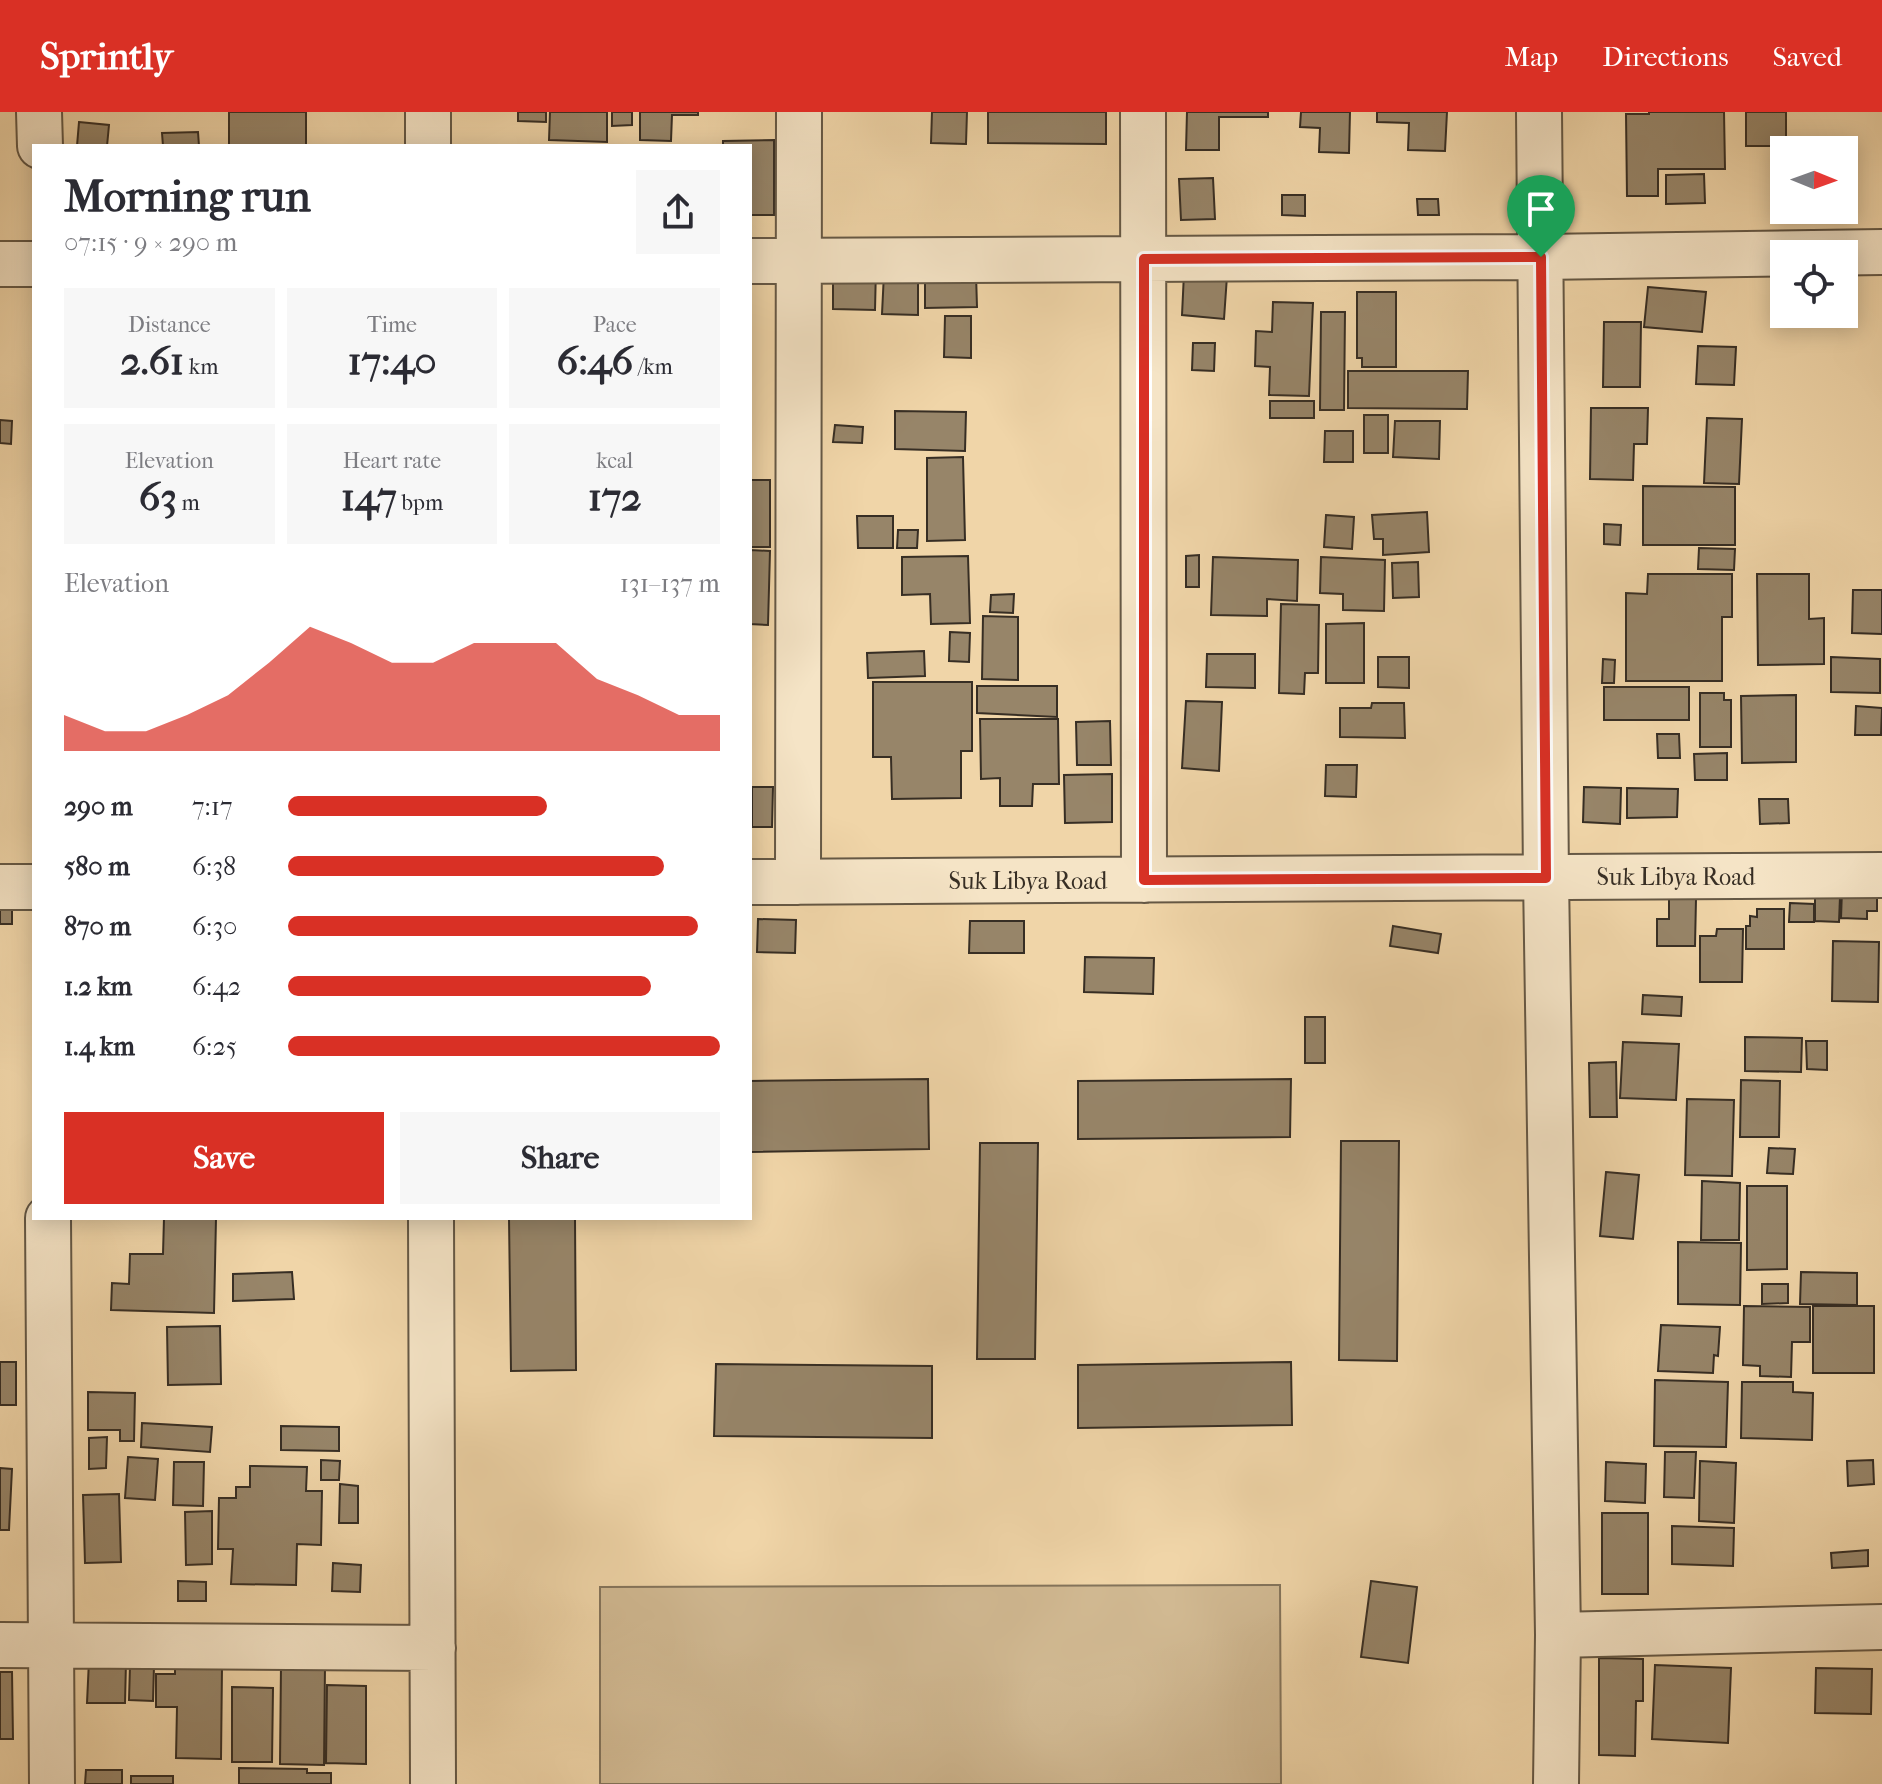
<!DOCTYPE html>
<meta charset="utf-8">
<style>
body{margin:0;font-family:"IM FELL French Canon",serif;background:#f7f7f7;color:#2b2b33;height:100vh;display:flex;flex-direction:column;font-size:30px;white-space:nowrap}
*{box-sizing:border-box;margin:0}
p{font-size:26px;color:#7c7c81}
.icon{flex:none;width:44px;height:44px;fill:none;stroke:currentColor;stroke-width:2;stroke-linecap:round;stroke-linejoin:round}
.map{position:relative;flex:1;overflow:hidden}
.panel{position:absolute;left:32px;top:32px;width:720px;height:1076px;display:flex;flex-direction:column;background:#fff;border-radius:0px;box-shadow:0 4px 20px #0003}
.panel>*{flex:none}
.needle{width:52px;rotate:91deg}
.fabs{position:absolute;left:1770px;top:24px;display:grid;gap:16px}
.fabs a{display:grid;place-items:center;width:88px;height:88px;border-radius:0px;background:#fff;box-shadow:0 4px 20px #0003;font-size:40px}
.pin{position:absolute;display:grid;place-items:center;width:68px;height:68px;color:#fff;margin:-82px -34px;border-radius:50% 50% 50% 0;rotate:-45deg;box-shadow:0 0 8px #0007}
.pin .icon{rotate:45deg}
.round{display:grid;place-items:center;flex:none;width:84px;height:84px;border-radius:0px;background:#f7f7f7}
.headline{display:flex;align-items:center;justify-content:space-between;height:136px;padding:0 32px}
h1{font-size:44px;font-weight:700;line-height:60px}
.figures{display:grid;grid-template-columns:repeat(3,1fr);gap:12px;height:136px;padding:8px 32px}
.figures div{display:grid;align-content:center;border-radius:0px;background:#f7f7f7;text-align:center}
.figures b{font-size:40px;font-weight:700}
.figures small{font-size:22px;font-weight:400}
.figures p{font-size:22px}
.chart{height:224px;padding:16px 32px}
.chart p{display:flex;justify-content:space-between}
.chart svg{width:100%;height:144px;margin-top:8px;fill:#d93025;opacity:.7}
.action{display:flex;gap:16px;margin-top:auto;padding:16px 32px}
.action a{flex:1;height:92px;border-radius:0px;background:#d93025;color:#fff;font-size:32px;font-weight:700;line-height:92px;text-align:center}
.action a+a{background:#f7f7f7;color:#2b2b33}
ul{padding:0 32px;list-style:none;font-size:26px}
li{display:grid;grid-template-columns:128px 96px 1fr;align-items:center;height:60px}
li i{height:20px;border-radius:10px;background:#d93025}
header{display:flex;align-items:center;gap:48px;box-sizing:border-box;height:112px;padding:0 40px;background:#d93025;color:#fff}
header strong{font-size:38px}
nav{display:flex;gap:44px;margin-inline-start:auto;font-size:28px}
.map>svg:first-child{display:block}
.green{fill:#d1b992;stroke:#84745b;stroke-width:2}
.building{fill:#978569;stroke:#372e24;stroke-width:2}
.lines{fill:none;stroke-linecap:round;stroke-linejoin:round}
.minor-casing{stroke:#655845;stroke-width:48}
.minor{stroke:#f5e4c6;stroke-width:44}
.route-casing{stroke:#fff;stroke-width:16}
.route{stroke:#d93025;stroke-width:10}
.labels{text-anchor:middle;stroke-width:6;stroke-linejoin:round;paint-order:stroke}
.street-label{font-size:24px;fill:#372e24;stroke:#f5e4c6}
</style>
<header>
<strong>Sprintly</strong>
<nav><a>Map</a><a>Directions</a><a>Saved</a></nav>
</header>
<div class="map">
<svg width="1882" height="1672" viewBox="0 0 1882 1672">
<rect width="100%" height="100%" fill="#f0d5a8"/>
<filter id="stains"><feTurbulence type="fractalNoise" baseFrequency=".0025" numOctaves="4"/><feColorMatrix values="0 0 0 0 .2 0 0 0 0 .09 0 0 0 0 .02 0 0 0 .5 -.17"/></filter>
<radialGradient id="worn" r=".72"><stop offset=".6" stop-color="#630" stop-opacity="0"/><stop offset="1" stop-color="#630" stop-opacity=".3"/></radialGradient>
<!-- green -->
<path class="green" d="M 1280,1473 L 1281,1672 L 600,1672 L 600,1475 Z"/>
<!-- building -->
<path class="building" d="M 229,0 L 306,0 L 306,34 L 229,34 Z
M 518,0 L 546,0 L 546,10 L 518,9 Z
M 550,0 L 607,0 L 607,30 L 549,28 Z
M 612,0 L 632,0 L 632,13 L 612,14 Z
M 640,0 L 698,0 L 698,3 L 672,3 L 671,29 L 640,28 Z
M 932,0 L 967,0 L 966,32 L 931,31 Z
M 988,0 L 1106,0 L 1106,32 L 988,31 Z
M 1187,0 L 1268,0 L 1268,5 L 1219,5 L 1219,38 L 1186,38 Z
M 1301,0 L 1350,0 L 1349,41 L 1319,40 L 1320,16 L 1300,15 Z
M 1377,0 L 1447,0 L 1445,39 L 1408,38 L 1409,11 L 1377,10 Z
M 1649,0 L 1724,0 L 1725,57 L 1658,57 L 1658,84 L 1627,84 L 1626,2 L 1649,2 Z
M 1746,0 L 1786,0 L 1786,34 L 1746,34 Z
M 79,10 L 109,13 L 107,34 L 77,34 Z
M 198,20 L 199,34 L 163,34 L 162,21 Z
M 774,28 L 774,103 L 750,103 L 750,34 L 723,34 L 723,29 Z
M 1704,62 L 1705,91 L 1666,92 L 1666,63 Z
M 1213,66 L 1215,107 L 1181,108 L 1179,67 Z
M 1282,83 L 1305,83 L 1305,104 L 1282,103 Z
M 1417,87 L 1438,87 L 1439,103 L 1418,103 Z
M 833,154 L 876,155 L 875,198 L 833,197 Z
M 884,161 L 918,162 L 918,203 L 882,202 Z
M 1184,161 L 1227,164 L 1224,207 L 1182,203 Z
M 976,162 L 977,195 L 925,196 L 925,164 Z
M 1648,175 L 1706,180 L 1702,220 L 1644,215 Z
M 1357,180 L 1396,180 L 1396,255 L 1362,255 L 1362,246 L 1357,246 Z
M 1273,190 L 1313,191 L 1309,284 L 1269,283 L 1270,255 L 1255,254 L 1256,219 L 1272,220 Z
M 1321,200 L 1345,200 L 1344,298 L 1320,298 Z
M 945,204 L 971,204 L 971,246 L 944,245 Z
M 1604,210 L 1641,210 L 1640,275 L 1603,275 Z
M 1193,231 L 1215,231 L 1214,259 L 1192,258 Z
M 1698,234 L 1736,235 L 1734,273 L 1696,272 Z
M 1348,259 L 1468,259 L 1467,297 L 1348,296 Z
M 1270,289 L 1314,289 L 1314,306 L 1270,306 Z
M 1591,296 L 1648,296 L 1647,332 L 1634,332 L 1633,368 L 1590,367 Z
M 895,299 L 966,300 L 965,339 L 895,337 Z
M 1364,303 L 1388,303 L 1388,341 L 1364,341 Z
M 1707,306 L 1742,307 L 1739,372 L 1704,371 Z
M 0,308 L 12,309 L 11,332 L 0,331 Z
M 1395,309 L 1440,309 L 1439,347 L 1393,345 Z
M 835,313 L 863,315 L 862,331 L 833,330 Z
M 1325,319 L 1353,319 L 1353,350 L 1324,350 Z
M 963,345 L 965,428 L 927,429 L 927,346 Z
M 750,368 L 770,368 L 770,435 L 750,435 Z
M 1643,374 L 1735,375 L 1735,433 L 1643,433 Z
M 1427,400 L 1429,440 L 1383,443 L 1383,427 L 1374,427 L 1372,403 Z
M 1326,403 L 1354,405 L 1352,437 L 1324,435 Z
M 857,404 L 893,404 L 893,436 L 858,436 Z
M 1604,412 L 1621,413 L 1620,433 L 1604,432 Z
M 898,418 L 918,418 L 917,436 L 897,436 Z
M 1699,436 L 1735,437 L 1734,458 L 1698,457 Z
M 750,438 L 770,439 L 768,513 L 750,512 Z
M 1199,443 L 1199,475 L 1186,475 L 1186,444 Z
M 968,444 L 970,511 L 931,512 L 930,482 L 902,483 L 902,445 Z
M 1213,445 L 1298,448 L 1297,489 L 1267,487 L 1267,504 L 1211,503 Z
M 1321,445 L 1385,448 L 1384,499 L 1343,498 L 1343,482 L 1320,481 Z
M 1418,450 L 1419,485 L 1393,486 L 1392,451 Z
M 1648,462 L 1732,462 L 1732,505 L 1722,505 L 1722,569 L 1626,569 L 1626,481 L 1647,482 Z
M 1757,462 L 1809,462 L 1809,507 L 1824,506 L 1824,552 L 1758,553 Z
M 1853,478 L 1882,478 L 1882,522 L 1852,521 Z
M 1014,482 L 1013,501 L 990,500 L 991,483 Z
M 1281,492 L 1319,493 L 1318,561 L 1305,561 L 1304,582 L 1279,581 Z
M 983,504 L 1018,505 L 1018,568 L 982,567 Z
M 1364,511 L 1364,571 L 1326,571 L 1326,512 Z
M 950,520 L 970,521 L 969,550 L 949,549 Z
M 924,539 L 925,564 L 868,566 L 867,541 Z
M 1207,542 L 1255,542 L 1255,576 L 1206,575 Z
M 1378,545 L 1409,545 L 1409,576 L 1378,575 Z
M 1831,545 L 1880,547 L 1880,581 L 1831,580 Z
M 1603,547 L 1615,548 L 1614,571 L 1602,571 Z
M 873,570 L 972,570 L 972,639 L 961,639 L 961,686 L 892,687 L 891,645 L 873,645 Z
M 977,574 L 1057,574 L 1057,605 L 977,601 Z
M 1604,575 L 1689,575 L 1689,608 L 1604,608 Z
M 1700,581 L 1724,581 L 1724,588 L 1731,588 L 1731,635 L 1700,635 Z
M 1796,583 L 1796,650 L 1742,651 L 1741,584 Z
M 1186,589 L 1222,590 L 1219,659 L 1182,656 Z
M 1372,591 L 1404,591 L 1405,626 L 1340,625 L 1340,596 L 1371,596 Z
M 1856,594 L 1882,596 L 1881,623 L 1855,623 Z
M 980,607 L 1058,607 L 1059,672 L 1033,672 L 1032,694 L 1000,694 L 1000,666 L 981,667 Z
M 1110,609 L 1111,653 L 1077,653 L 1076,610 Z
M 1657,622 L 1679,622 L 1680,646 L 1658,646 Z
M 1727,641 L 1727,668 L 1695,668 L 1694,642 Z
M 1326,653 L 1357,653 L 1356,685 L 1325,684 Z
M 1112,662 L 1112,710 L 1065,711 L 1064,663 Z
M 752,675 L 773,675 L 772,715 L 752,715 Z
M 1584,675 L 1621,676 L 1620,712 L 1583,710 Z
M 1627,676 L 1678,677 L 1677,705 L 1627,706 Z
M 1759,687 L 1788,687 L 1789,711 L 1760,712 Z
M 1842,778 L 1877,778 L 1877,799 L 1867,799 L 1867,807 L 1841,806 Z
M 1815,784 L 1840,785 L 1839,810 L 1815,809 Z
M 1669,787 L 1696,787 L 1695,834 L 1657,834 L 1657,807 L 1669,807 Z
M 0,791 L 12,791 L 12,812 L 0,812 Z
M 1790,791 L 1814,792 L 1814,810 L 1789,810 Z
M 1757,797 L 1784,797 L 1784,837 L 1746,837 L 1746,814 L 1750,814 L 1750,804 L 1757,805 Z
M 758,807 L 796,808 L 795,841 L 757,840 Z
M 970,809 L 1024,809 L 1024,841 L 969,841 Z
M 1393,814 L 1441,822 L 1438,841 L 1390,834 Z
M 1717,817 L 1743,817 L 1742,870 L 1700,870 L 1700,824 L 1716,824 Z
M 1833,829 L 1879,830 L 1878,890 L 1832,889 Z
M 1085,845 L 1154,846 L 1153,882 L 1084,880 Z
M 1643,883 L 1682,885 L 1681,904 L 1642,902 Z
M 1305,905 L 1325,905 L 1325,951 L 1305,951 Z
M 1745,925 L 1802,926 L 1801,960 L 1745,959 Z
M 1806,929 L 1827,929 L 1827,958 L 1807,957 Z
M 1623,930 L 1679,932 L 1676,988 L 1620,986 Z
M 1616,950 L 1617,1005 L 1590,1005 L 1589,951 Z
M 928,967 L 929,1037 L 750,1040 L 750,969 Z
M 1291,967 L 1290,1025 L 1078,1027 L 1078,969 Z
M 1741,968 L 1780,969 L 1779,1025 L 1740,1025 Z
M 1687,987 L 1734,988 L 1732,1064 L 1685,1063 Z
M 1341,1029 L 1399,1029 L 1397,1249 L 1339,1248 Z
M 980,1031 L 1038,1031 L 1035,1247 L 977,1247 Z
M 1769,1036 L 1795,1037 L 1793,1062 L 1767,1061 Z
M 1606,1060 L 1639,1063 L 1633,1127 L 1600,1124 Z
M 1702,1069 L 1740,1071 L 1739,1128 L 1701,1128 Z
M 1747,1074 L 1787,1074 L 1787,1157 L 1747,1158 Z
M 164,1106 L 216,1106 L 214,1201 L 111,1198 L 112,1171 L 129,1172 L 130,1142 L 163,1142 Z
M 509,1106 L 575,1106 L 576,1258 L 511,1259 Z
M 1678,1130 L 1741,1131 L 1740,1193 L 1678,1192 Z
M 292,1160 L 294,1187 L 233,1189 L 233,1162 Z
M 1801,1160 L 1857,1161 L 1857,1193 L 1800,1192 Z
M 1762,1172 L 1788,1172 L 1788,1191 L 1762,1192 Z
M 1744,1194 L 1810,1195 L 1810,1230 L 1792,1230 L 1791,1265 L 1760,1264 L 1760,1254 L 1743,1253 Z
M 1813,1194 L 1874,1194 L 1874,1261 L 1813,1261 Z
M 1661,1213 L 1720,1215 L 1718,1244 L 1714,1243 L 1713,1261 L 1658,1259 Z
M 220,1214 L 221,1272 L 168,1273 L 167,1215 Z
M 0,1250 L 16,1250 L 16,1293 L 0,1293 Z
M 1291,1250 L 1292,1313 L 1078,1316 L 1078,1253 Z
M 716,1252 L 932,1254 L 932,1326 L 714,1324 Z
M 1655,1268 L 1728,1270 L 1726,1335 L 1654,1334 Z
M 1742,1270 L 1793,1270 L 1793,1280 L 1813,1281 L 1812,1328 L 1741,1326 Z
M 88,1280 L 135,1281 L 134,1329 L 120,1329 L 120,1318 L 88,1318 Z
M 142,1311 L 212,1315 L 210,1340 L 141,1335 Z
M 281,1314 L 339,1315 L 339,1339 L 281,1338 Z
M 107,1325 L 106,1356 L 89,1357 L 89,1326 Z
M 1665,1340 L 1696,1340 L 1694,1386 L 1664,1385 Z
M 128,1345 L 158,1347 L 155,1388 L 125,1386 Z
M 321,1348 L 340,1349 L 339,1368 L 321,1368 Z
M 1873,1348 L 1874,1372 L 1848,1374 L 1847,1349 Z
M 1700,1349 L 1736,1351 L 1734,1411 L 1699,1409 Z
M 174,1350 L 204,1350 L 203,1394 L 173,1393 Z
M 1606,1350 L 1646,1352 L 1645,1391 L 1605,1389 Z
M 250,1354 L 307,1355 L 306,1379 L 322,1379 L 321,1433 L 297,1432 L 296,1473 L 231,1472 L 233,1437 L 218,1437 L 219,1386 L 236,1386 L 236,1375 L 250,1375 Z
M 0,1356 L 12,1357 L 9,1418 L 0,1418 Z
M 340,1372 L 358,1374 L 358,1411 L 339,1411 Z
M 119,1382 L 121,1450 L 85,1451 L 83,1383 Z
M 212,1399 L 212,1452 L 186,1453 L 185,1400 Z
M 1602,1401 L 1648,1401 L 1648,1482 L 1602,1482 Z
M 1672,1414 L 1734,1416 L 1733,1454 L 1672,1452 Z
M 1868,1438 L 1868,1454 L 1832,1456 L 1831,1441 Z
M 333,1451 L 361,1453 L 360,1480 L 332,1479 Z
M 178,1469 L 206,1470 L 206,1489 L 178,1489 Z
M 1371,1469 L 1417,1475 L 1408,1551 L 1361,1545 Z
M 1599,1546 L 1643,1547 L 1643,1589 L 1636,1589 L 1635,1644 L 1599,1643 Z
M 89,1548 L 126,1550 L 125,1591 L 87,1591 Z
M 281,1553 L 325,1553 L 324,1653 L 280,1652 Z
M 1655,1553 L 1731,1556 L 1728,1631 L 1652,1627 Z
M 130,1554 L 154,1554 L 153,1589 L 129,1588 Z
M 175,1554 L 222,1555 L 221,1647 L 176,1646 L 177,1595 L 156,1595 L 156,1562 L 175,1562 Z
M 1816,1556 L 1872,1557 L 1871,1602 L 1815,1601 Z
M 0,1560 L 12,1560 L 13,1627 L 0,1627 Z
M 327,1573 L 366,1574 L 366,1652 L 326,1651 Z
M 232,1575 L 273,1576 L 272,1650 L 232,1650 Z
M 239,1656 L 307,1657 L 307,1661 L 331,1661 L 331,1672 L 239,1672 Z
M 86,1658 L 122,1658 L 122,1672 L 85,1672 Z
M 131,1664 L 173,1664 L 173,1672 L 131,1672 Z"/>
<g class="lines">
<defs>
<path id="minor" d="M 39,0 L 40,34
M 1143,0 L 1144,768
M 1539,0 L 1546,766 L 1558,1523 L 1556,1672
M 428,34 L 428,0
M 750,149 L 1541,145 L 1882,140
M 0,152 L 34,152
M 750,770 L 1882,763
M 798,770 L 799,0
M 0,775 L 34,775
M 48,1106 L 52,1672
M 431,1106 L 433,1672
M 1558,1523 L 1882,1515
M 0,1533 L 433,1536"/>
</defs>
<!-- minor casing -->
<use href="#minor" class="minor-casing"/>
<!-- minor -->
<use href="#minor" class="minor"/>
</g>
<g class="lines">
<defs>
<path id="route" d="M 1541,145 L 1546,766 L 1144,768 L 1144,147 Z"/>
</defs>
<!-- route casing -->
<use href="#route" class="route-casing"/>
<!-- route -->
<use href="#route" class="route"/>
</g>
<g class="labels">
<!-- street labels -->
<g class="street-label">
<text x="1676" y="773">Suk Libya Road</text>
<text x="1028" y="777">Suk Libya Road</text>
</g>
</g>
<rect width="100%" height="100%" filter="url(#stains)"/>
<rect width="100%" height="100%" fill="url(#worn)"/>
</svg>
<div class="fabs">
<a><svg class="needle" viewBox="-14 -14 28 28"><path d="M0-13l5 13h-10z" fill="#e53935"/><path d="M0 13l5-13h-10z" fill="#7c7c81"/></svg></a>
<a><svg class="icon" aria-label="locate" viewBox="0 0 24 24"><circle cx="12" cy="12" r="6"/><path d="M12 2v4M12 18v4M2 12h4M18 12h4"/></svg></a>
</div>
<div class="pin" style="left:1541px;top:145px;background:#1e9e55"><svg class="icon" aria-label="arrive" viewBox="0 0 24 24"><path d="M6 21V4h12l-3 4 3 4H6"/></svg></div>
<section class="panel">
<div class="headline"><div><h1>Morning run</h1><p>07:15 · 9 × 290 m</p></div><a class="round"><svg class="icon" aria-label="share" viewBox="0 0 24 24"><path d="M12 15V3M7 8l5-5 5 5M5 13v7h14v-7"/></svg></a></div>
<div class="figures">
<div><p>Distance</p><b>2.61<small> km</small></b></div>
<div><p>Time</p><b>17:40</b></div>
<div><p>Pace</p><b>6:46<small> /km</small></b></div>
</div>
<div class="figures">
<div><p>Elevation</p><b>63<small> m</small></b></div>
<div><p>Heart rate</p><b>147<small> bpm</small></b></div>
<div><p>kcal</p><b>172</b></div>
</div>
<div class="chart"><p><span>Elevation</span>131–137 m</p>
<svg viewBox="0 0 160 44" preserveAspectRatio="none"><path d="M0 44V33L10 38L20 38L30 33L40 27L50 17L60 6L70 11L80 17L90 17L100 11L110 11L120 11L130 22L140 27L150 33L160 33V44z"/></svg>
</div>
<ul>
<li><b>290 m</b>7:17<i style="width:60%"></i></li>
<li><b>580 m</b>6:38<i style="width:87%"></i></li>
<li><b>870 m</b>6:30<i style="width:95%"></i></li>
<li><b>1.2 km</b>6:42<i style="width:84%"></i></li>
<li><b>1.4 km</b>6:25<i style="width:100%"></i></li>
</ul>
<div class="action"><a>Save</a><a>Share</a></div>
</section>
</div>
